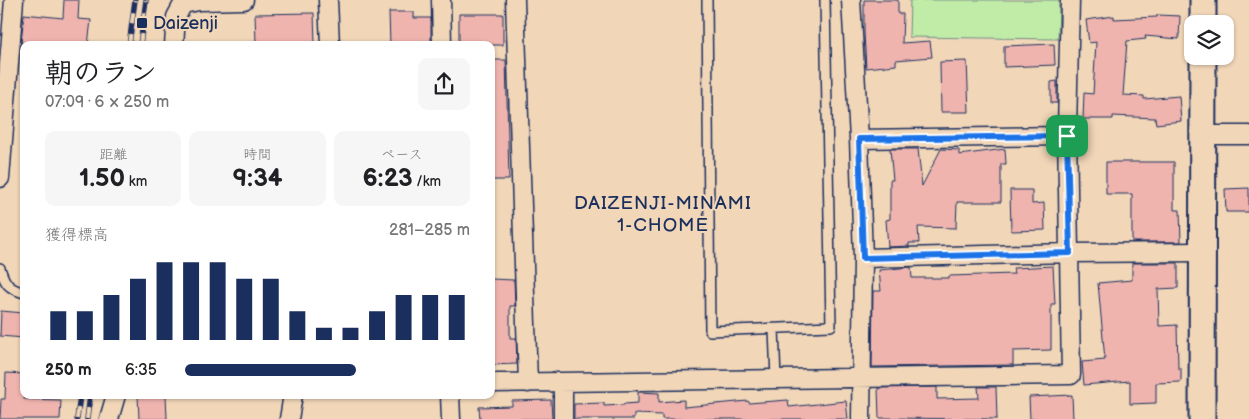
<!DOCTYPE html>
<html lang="ja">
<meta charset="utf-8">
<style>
body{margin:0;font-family:"Balsamiq Sans","Klee One",sans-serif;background:#f6f6f6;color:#202124;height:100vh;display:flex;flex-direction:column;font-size:19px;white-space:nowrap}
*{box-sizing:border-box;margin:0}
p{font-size:16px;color:#757577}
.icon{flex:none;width:28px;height:28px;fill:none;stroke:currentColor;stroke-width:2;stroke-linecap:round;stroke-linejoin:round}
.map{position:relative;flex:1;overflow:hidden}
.drawer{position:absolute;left:20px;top:41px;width:475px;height:358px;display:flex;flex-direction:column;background:#fff;border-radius:10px;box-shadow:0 1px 4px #0004}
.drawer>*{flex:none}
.controls{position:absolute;left:1184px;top:15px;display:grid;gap:10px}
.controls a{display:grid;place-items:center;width:50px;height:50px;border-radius:10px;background:#fff;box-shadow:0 1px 4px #0004;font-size:25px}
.pin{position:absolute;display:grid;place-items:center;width:42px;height:42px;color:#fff;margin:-21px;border-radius:10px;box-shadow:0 2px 8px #0006}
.round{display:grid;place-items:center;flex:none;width:52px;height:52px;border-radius:10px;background:#f6f6f6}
.head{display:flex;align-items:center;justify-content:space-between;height:85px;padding:0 25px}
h1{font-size:28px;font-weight:700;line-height:38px}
.figures{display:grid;grid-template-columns:repeat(3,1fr);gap:8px;height:85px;padding:5px 25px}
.figures div{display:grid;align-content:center;border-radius:10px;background:#f6f6f6;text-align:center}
.figures b{font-size:25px;font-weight:700}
.figures small{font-size:14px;font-weight:400}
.figures p{font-size:14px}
.chart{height:140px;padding:10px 25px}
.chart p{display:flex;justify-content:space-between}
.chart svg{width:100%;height:90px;margin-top:5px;stroke:#1b2f5e;stroke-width:6}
ul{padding:0 25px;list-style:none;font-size:16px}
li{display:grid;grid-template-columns:80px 60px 1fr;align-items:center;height:38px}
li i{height:12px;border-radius:6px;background:#1b2f5e}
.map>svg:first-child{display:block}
.green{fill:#c1eca8;stroke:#6e8e83}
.building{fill:#f0b4af;stroke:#1b2f5e}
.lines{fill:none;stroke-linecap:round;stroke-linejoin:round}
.lane-casing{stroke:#1b2f5e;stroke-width:12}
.street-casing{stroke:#1b2f5e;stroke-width:21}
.secondary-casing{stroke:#1b2f5e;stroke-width:29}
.lane{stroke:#f1d6b8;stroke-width:9}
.street{stroke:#f1d6b8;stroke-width:18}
.secondary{stroke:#f1d6b8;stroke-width:25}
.rail-casing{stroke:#1b2f5e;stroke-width:5.5}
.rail{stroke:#f1d6b8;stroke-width:4;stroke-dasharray:11;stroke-linecap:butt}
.route-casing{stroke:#fff;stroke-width:10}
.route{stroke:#1a73e8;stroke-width:6}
.poi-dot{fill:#1b2f5e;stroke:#f1d6b8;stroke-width:2}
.labels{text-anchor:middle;stroke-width:4;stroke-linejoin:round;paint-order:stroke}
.poi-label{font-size:18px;fill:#1b2f5e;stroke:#f1d6b8;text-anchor:start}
.neighbourhood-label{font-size:19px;letter-spacing:1px;fill:#1b2f5e;stroke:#f1d6b8}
</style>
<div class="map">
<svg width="1249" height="419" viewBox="0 0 1249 419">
<rect width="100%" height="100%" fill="#f1d6b8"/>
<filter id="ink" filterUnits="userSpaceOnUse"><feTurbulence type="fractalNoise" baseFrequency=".02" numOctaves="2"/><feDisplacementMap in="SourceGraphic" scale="10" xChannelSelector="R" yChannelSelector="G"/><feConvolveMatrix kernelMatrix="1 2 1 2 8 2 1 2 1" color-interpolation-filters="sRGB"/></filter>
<g filter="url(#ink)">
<!-- green -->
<path class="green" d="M 910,0 L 1059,0 L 1058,39 L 909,37 Z"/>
<!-- building -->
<path class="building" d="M 64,0 L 79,0 L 78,19 L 91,20 L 88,45 L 42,45 L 21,43 L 24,14 L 63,18 Z
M 864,0 L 898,0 L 898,14 L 903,14 L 902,43 L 930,41 L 932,57 L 896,60 L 896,65 L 866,68 L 864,32 Z
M 389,12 L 414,12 L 414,18 L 431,18 L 431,45 L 390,45 Z
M 314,13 L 315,45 L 276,45 L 276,43 L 256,43 L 255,14 Z
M 459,14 L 503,14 L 503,45 L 459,45 Z
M 1157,15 L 1180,16 L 1179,39 L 1145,36 L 1146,39 L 1127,41 L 1123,95 L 1144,96 L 1144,99 L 1179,96 L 1181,121 L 1156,124 L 1155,118 L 1113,116 L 1113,119 L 1083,119 L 1084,93 L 1093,94 L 1096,42 L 1089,43 L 1086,20 L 1114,16 L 1114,19 L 1157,17 Z
M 1054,44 L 1055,65 L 1004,67 L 1004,46 Z
M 491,60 L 506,60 L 509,180 L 491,180 Z
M 967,61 L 969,112 L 941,112 L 940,62 Z
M 1057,81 L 1057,103 L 1051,103 L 1051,82 Z
M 890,149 L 918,149 L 922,186 L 941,149 L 959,150 L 959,155 L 1005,149 L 1006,164 L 1001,164 L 1001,202 L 957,202 L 956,228 L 918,227 L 919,243 L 909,243 L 909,246 L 888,247 L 886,220 L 890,219 L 890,180 L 893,180 Z
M 1106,162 L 1174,162 L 1174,210 L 1180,210 L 1181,242 L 1132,242 L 1132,194 L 1106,194 Z
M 1249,188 L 1249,212 L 1226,212 L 1225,189 Z
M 1010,190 L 1032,190 L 1032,204 L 1044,203 L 1045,230 L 1011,231 Z
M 1132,263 L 1178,263 L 1178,288 L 1158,289 L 1159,326 L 1177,325 L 1178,368 L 1181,368 L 1181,382 L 1156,383 L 1156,403 L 1130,404 L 1130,381 L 1084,385 L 1082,362 L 1105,360 L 1098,283 L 1132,280 Z
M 1053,266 L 1055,304 L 1051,304 L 1051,350 L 1013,351 L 1013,365 L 872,367 L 873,291 L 881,291 L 879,270 L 911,267 L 912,278 L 949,278 L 949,276 L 1014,274 L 1013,268 Z
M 491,279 L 514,280 L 515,306 L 510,306 L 510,338 L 516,338 L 517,364 L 491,365 Z
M 1,311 L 24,313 L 24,338 L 0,336 Z
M 6,373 L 24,374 L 24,399 L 61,400 L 60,419 L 0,419 L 1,399 L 5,399 Z
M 937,387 L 937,399 L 979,398 L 978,387 L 996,387 L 997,419 L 879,418 L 878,388 Z
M 638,392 L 659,393 L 659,402 L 684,400 L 684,407 L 748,401 L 749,403 L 788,400 L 789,407 L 846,401 L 848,419 L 662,419 L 662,415 L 634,414 L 634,419 L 574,419 L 574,404 L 604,403 L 604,406 L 624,405 L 624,404 L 638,403 Z
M 138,395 L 166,395 L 167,419 L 139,419 Z
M 1072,395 L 1073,419 L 1030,419 L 1029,397 Z
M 551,400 L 552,419 L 480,419 L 479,407 L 512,406 L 512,401 Z"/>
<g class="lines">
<defs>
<path id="lane" d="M 707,0 L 710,331 L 831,326 L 825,0
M 0,268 C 5,284 8,288 24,293
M 774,329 L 776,379"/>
<path id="street" d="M 328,0 L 330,45
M 441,0 L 442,45
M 515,0 L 528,383
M 851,0 L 859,139 L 863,258 L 861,419
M 174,45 L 176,17 L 183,4 L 199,1 L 244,0
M 1203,135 L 1249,135
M 859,139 L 1067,136
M 0,178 L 14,0
M 863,258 L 1070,253 L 1203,252
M 491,383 L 1071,375 L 1067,129 L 1070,0
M 450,395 L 451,419
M 109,419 L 116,395
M 289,419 L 293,395
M 563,419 L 563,383"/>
<path id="secondary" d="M 1203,24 L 1203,0
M 1202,419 L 1203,56"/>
</defs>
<!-- lane casing -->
<use href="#lane" class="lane-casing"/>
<!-- street casing -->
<use href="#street" class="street-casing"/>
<!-- secondary casing -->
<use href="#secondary" class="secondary-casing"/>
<!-- lane -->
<use href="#lane" class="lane"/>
<!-- street -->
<use href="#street" class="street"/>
<!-- secondary -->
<use href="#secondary" class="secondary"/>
<defs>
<path id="rail" d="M 129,45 L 135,0
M 140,45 L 146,0
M 77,419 L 80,395
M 87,419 L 90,395"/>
</defs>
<!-- rail casing -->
<use href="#rail" class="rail-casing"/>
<!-- rail -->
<use href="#rail" class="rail"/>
</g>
</g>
<g class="lines" filter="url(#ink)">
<defs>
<path id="route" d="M 1067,136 L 1070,253 L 863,258 L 859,139 Z"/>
</defs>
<!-- route casing -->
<use href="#route" class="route-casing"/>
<!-- route -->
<use href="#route" class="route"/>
</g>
<!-- markers -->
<rect class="poi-dot" x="136" y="17" width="12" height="12" rx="2.5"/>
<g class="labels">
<!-- poi labels -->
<g class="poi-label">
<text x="153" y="29">Daizenji</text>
</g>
<!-- neighbourhood labels -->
<g class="neighbourhood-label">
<text x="663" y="209">DAIZENJI-MINAMI<tspan x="663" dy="22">1-CHOME</tspan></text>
</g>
</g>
</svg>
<div class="controls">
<a><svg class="icon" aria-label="layers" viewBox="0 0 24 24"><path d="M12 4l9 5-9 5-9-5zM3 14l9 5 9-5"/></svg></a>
</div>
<div class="pin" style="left:1067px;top:136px;background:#1e9e55"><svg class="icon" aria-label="arrive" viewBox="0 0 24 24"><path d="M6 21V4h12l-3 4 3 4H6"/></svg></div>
<section class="drawer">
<div class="head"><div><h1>朝のラン</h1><p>07:09 · 6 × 250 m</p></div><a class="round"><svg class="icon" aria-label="share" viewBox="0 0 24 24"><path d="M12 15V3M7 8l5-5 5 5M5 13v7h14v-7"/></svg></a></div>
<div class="figures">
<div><p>距離</p><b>1.50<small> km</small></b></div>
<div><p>時間</p><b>9:34</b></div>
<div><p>ペース</p><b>6:23<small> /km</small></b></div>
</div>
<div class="chart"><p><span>獲得標高</span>281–285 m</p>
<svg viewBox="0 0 160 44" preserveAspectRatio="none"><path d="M5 44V30M15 44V30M25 44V22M35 44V14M45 44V6M55 44V6M65 44V6M75 44V14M85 44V14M95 44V30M105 44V38M115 44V38M125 44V30M135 44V22M145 44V22M155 44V22"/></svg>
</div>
<ul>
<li><b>250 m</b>6:35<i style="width:60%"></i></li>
</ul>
</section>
</div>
